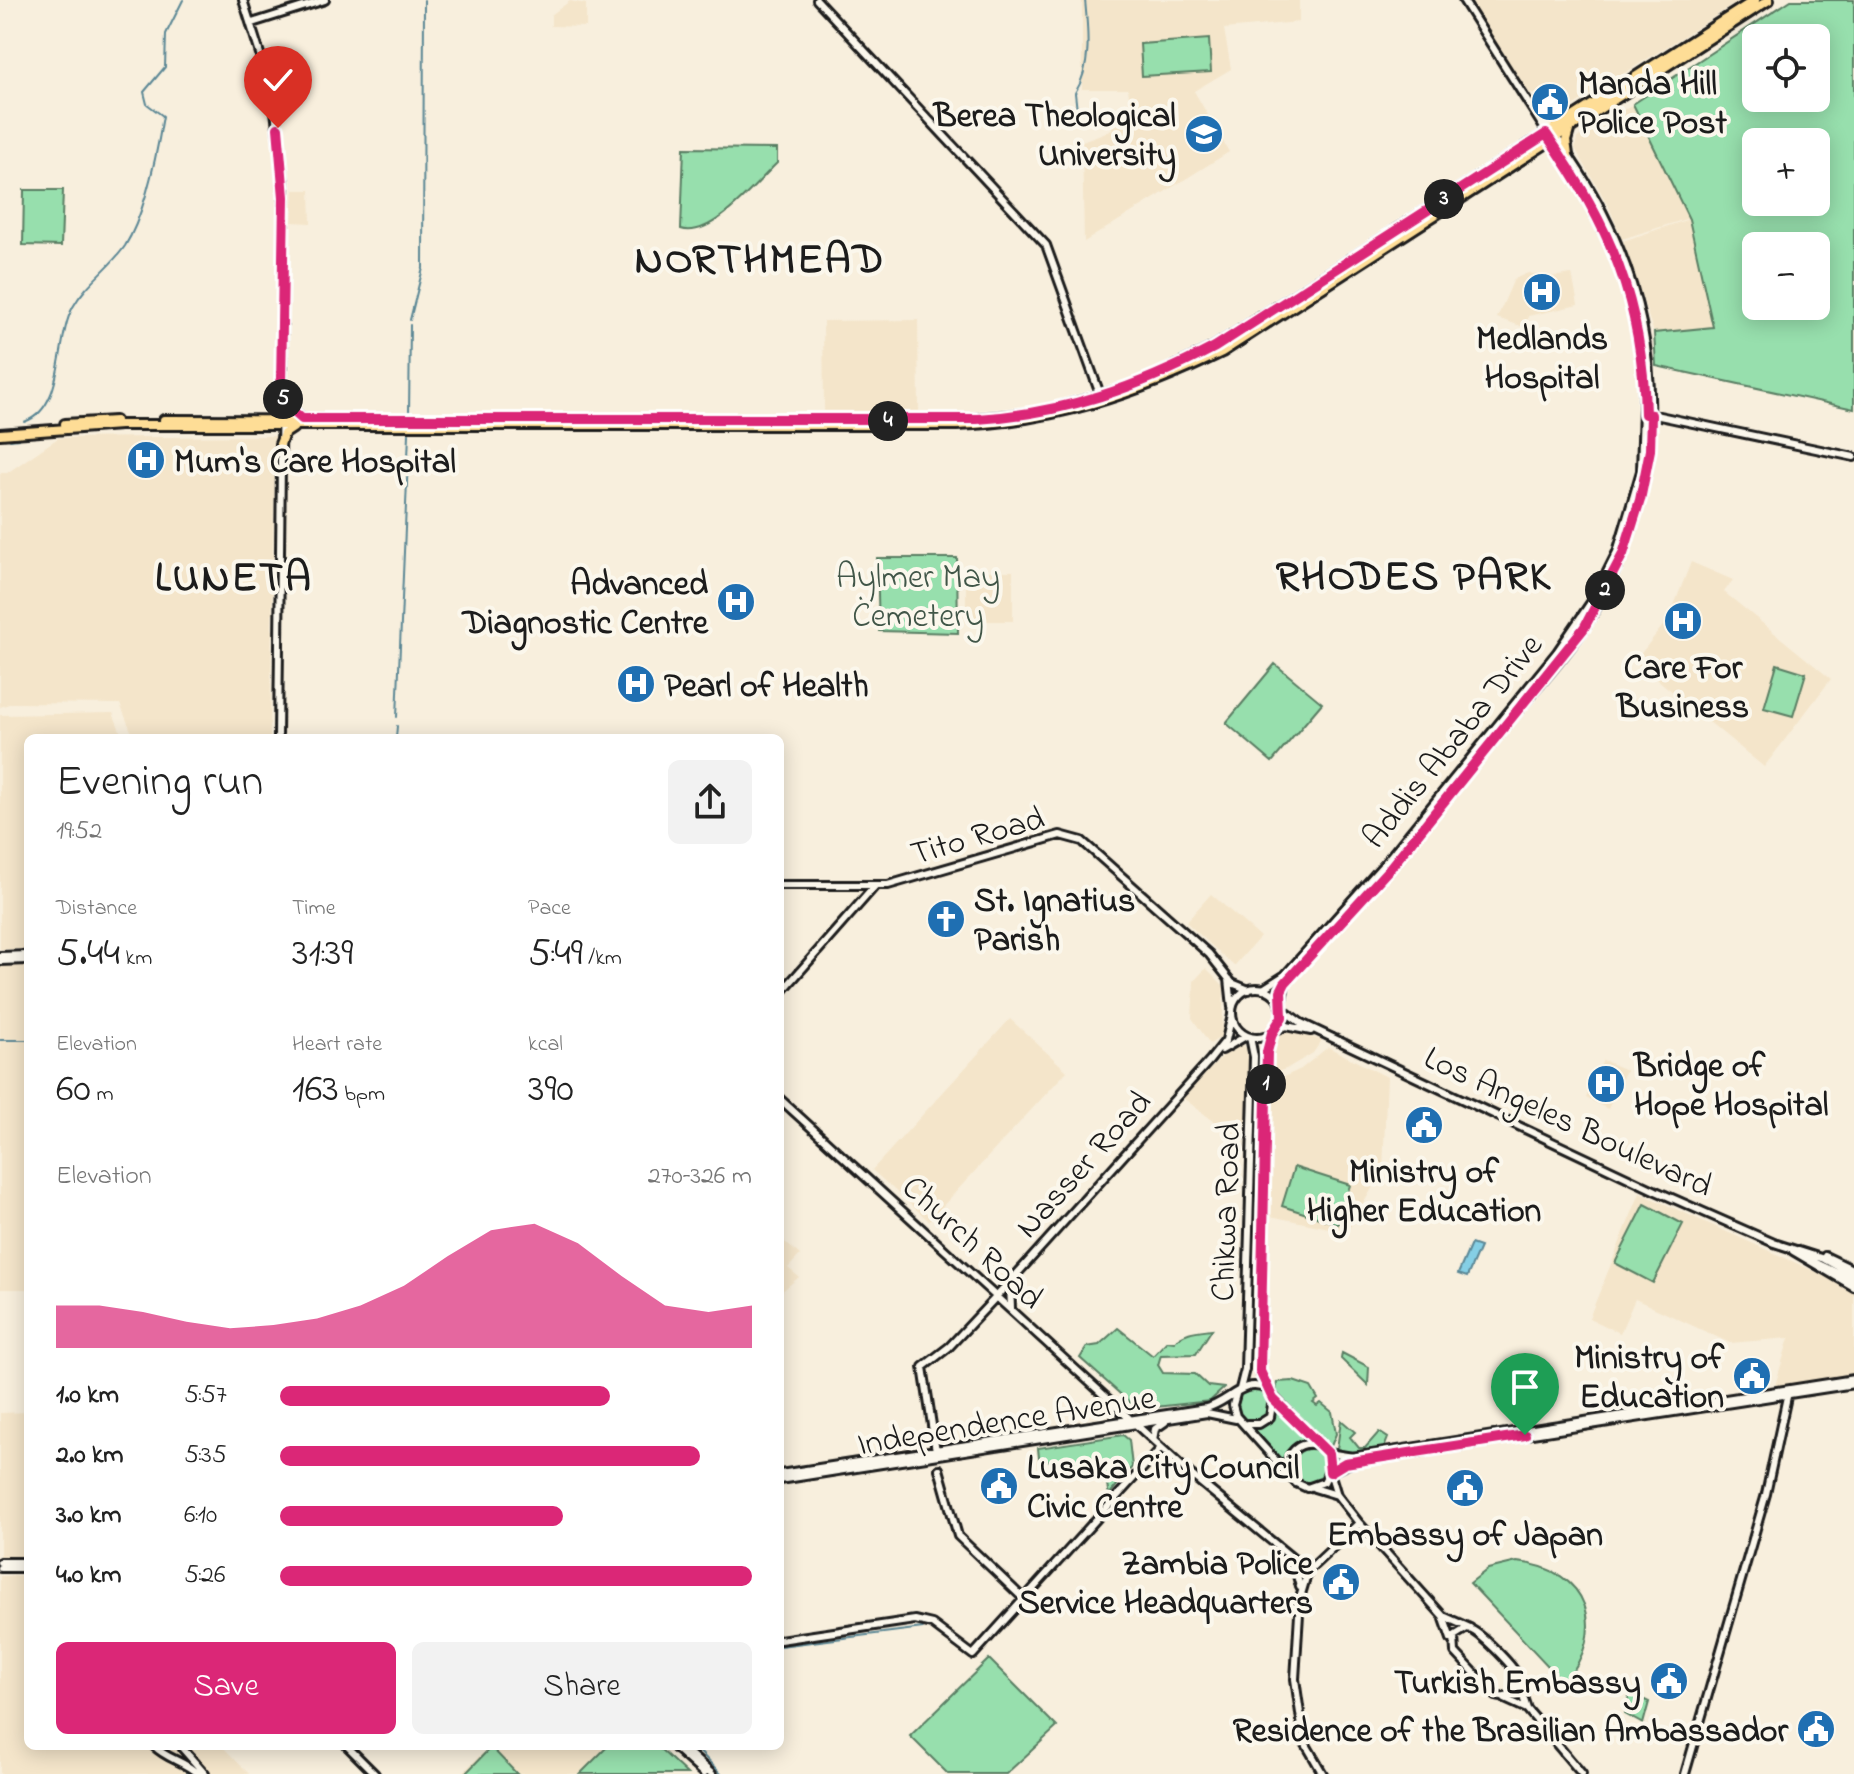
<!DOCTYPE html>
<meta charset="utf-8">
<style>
body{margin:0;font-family:"Indie Flower",sans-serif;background:#f2f2f2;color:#222;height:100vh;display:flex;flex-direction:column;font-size:30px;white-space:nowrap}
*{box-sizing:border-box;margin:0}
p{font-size:26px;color:#767676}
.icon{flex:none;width:44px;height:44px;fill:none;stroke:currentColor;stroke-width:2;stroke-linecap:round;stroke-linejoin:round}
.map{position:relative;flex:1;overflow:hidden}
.side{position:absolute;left:24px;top:734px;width:760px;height:1016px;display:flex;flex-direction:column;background:#fff;border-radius:12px;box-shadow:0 4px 20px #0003}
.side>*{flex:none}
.buttons{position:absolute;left:1742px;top:24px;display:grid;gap:16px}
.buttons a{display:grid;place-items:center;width:88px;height:88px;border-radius:12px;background:#fff;box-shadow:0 4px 20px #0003;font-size:40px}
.pin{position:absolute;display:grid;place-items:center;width:68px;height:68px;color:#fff;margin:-82px -34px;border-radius:50% 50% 50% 0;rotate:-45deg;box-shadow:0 0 8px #0007}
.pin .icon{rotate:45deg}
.km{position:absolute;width:40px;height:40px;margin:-20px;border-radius:50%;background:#222;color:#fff;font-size:22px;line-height:40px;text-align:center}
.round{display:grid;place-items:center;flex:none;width:84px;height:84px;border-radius:12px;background:#f2f2f2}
.head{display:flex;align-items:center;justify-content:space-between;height:136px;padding:0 32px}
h1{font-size:44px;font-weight:600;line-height:60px}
.metrics{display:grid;grid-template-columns:repeat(3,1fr);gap:12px;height:136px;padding:8px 32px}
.metrics div{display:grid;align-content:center}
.metrics b{font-size:40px;font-weight:600}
.metrics small{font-size:22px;font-weight:400}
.metrics p{font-size:22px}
.chart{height:224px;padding:16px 32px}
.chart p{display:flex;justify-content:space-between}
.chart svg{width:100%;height:144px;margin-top:8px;fill:#db2777;opacity:.7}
.cta{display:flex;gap:16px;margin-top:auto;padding:16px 32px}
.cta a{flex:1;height:92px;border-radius:12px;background:#db2777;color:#fff;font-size:32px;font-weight:600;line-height:92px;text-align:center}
.cta a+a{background:#f2f2f2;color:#222}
ul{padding:0 32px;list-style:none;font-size:26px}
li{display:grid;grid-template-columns:128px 96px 1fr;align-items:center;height:60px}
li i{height:20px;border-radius:10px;background:#db2777}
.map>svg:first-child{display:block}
.built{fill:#f4e5ca}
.green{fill:#97dfad;stroke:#5a7e64;stroke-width:2;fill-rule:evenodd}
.water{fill:#85cfe5;stroke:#5b8795;stroke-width:2}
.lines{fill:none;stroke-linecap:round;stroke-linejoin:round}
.stream{stroke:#5b8795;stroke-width:2}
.secondary-casing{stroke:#1c1c1c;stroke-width:12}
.primary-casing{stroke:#1c1c1c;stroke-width:14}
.secondary{stroke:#fbf7ec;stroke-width:6}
.primary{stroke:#fedd96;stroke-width:8}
.route-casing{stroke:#fff;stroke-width:16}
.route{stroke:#db2777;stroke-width:10}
.labels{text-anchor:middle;stroke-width:8;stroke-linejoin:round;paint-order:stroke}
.poi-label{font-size:34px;font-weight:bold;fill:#1c1c1c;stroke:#fbf7ec;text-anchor:start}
.park-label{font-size:34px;fill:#415648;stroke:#fbf7ec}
.street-label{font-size:34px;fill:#1c1c1c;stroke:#fbf7ec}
.district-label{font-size:42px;font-weight:bold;letter-spacing:2px;fill:#1c1c1c;stroke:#fbf7ec}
</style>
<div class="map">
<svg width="1854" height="1774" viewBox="0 0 1854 1774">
<rect width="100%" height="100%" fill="#f8efdd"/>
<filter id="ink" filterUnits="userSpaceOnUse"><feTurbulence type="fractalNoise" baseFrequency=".0125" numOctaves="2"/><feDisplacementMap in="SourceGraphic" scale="16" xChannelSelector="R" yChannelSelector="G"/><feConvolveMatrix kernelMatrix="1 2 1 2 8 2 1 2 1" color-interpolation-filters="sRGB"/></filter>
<g filter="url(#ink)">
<!-- built -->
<path class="built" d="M 1082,0 L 1299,0 L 1299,22 L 1224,29 L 1231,69 L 1194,91 L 1229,152 L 1084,242 L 1082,141 L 1112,130 L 1112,126 L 1133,120 L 1128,89 L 1082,89 Z
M 1473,0 L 1741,0 L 1566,110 L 1561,110 L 1550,95 L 1530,94 L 1468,4 Z
M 570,1 L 586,4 L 586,27 L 551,26 L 551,15 Z
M 1633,104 L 1689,218 L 1622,239 L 1609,207 L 1575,148 L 1577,138 Z
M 294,190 L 310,190 L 311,223 L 292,222 Z
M 1689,219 L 1713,327 L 1654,333 L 1623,241 Z
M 1528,273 L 1551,277 L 1572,274 L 1578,305 L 1528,316 L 1527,328 L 1497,318 L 1514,279 Z
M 918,320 L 919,411 L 824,411 L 823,321 Z
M 275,436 L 270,738 L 134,738 L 120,704 L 12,703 L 0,707 L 0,473 L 7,473 L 58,438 Z
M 1691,562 L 1733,580 L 1724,592 L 1831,679 L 1764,767 L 1635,661 L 1669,618 Z
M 966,571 L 1013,571 L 1013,621 L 966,621 Z
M 113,713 L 123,738 L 28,738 L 28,949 L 0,949 L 0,715 Z
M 1211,894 L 1260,937 L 1234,966 L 1186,922 Z
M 28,963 L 28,1289 L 0,1289 L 0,964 Z
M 1206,968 L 1224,986 L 1222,1036 L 1210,1044 L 1192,1018 L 1194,981 Z
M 1010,1019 L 1067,1071 L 929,1221 L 872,1170 Z
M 1284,1029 L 1322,1040 L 1313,1053 L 1286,1069 L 1270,1074 L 1270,1040 Z
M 1242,1044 L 1249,1051 L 1248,1124 L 1215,1122 L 1183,1098 L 1233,1045 Z
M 1328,1047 L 1387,1077 L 1383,1169 L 1345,1236 L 1329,1228 L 1270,1216 L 1268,1084 L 1301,1069 Z
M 1603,1060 L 1626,1070 L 1608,1109 L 1586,1098 Z
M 1640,1193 L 1854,1289 L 1854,1377 L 1774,1389 L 1789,1338 L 1730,1343 L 1635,1299 L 1620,1333 L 1589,1318 Z
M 780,1238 L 800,1255 L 788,1268 L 799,1277 L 780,1293 Z
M 28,1412 L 28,1563 L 0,1561 L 0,1413 Z
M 28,1575 L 28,1746 L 222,1746 L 249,1774 L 0,1774 L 0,1576 Z
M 490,1746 L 608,1746 L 580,1774 L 461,1774 Z"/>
<!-- green -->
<path class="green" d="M 1791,0 L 1854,0 L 1854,409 L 1656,366 L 1654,333 L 1713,327 L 1689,219 L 1633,104 ZM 1756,38 L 1816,38 L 1816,98 L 1756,98 ZM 1756,142 L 1816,142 L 1816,202 L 1756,202 ZM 1756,246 L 1816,246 L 1816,306 L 1756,306 Z
M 1209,39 L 1211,72 L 1142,76 L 1140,44 Z
M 684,148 L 777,149 L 777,163 C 754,185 712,239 681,229 Z
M 24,190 L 63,190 L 61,246 L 23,245 Z
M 877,558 L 957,558 L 958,633 L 879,631 Z
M 1275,664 L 1322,703 L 1272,762 L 1226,723 Z
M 1777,664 L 1806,673 L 1793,716 L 1764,708 Z
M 1294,1167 L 1350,1185 L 1338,1224 L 1282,1206 Z
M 1645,1204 L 1683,1224 L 1653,1283 L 1615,1263 Z
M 1118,1328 L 1153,1356 L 1167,1341 L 1174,1342 C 1185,1331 1196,1331 1212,1329 L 1196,1354 L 1161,1355 L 1158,1365 L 1163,1373 L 1195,1374 L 1208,1386 L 1224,1388 L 1210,1401 L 1137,1409 L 1080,1358 L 1087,1347 L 1099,1345 Z
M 1342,1353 L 1369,1367 L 1368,1385 L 1341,1359 Z
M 1293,1381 L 1311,1387 L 1318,1399 L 1313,1403 L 1317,1406 L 1321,1403 L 1332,1412 L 1336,1434 L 1331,1446 L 1323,1444 L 1276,1392 L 1277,1382 Z
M1236 1405a17 17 0 1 1 34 0a17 17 0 1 1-34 0Z
M 1277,1404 L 1311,1441 L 1292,1448 L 1284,1464 L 1252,1428 L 1270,1422 Z
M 1341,1420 L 1355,1432 L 1350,1437 L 1359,1448 L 1365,1448 L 1379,1432 L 1388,1438 L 1384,1448 L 1348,1452 L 1337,1449 Z
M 1123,1435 L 1129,1440 L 1132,1467 L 1109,1495 L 1105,1476 L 1039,1458 L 1038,1448 Z
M1292 1467a18 18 0 1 1 36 0a18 18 0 1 1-36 0Z
M 1517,1562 C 1589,1569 1609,1630 1564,1683 L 1470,1583 L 1488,1569 Z
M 989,1659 L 1057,1727 L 1006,1774 L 948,1774 L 910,1736 Z
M 1630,1693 L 1649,1702 L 1643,1724 L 1625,1714 Z
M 608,1746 L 657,1746 L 687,1774 L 580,1774 Z
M 491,1747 L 517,1774 L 465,1774 Z"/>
<!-- water -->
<path class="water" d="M 1471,1244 L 1480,1247 L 1467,1277 L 1458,1274 Z"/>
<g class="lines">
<!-- stream -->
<path class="stream" d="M 1078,120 L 1075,93 C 1092,66 1088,32 1085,0
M 410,320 L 423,268 L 424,0
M 409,415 L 410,325
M 24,422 C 66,408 55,339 73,307 C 86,283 110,268 125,246 C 145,214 157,153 163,116 L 147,104 L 144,92 L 165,67 L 166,34 L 183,0
M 10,440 L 19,439
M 397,717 L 409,434
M 396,738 L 397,726
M 0,1040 L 28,1040
M 780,1646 L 923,1628
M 694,1746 L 721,1774
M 181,1765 L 188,1773"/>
<defs>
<path id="secondary" d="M 243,0 L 273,95 L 284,184 L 278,738
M 817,0 L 1046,245 L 1101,397
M 252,23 L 325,0
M 1650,414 L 1854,457
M 780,885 L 888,885 L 1060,835 L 1082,841 L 1209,954 L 1232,983 L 1249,990
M 0,956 L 28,955
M 0,961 L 28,960
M 1229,979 L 1232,1007
M1232 1013a25 25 0 1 1 50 0a25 25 0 1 1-50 0Z
M 1263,989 L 1285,975 L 1385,863 L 1557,652 L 1594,598 L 1617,552 L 1641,471 L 1644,377 L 1638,328 L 1620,264 L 1582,188 L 1463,0
M 780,994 L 875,886
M 1281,1006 L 1285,983 C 1359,902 1429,820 1498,735 C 1526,699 1560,665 1585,627 C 1666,499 1671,347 1603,213 C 1586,179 1563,147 1542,116
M 1282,1009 L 1301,1023 L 1656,1191 L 1774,1243 L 1824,1259 L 1854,1275
M 1276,1030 L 1286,1026 L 1311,1031
M 1222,1050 L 1246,1036
M 780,1099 L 1189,1473 L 1308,1571
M 1793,1251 L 1854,1287
M 1825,1256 L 1854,1270
M 1808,1259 L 1854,1281
M 1010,1284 L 1011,1308
M 1266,1388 L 1260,1371 L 1267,1052 L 1272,1033
M 1240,1389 L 1245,1369 L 1254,1057 L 1250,1037
M 1247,1424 L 1259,1424 L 1270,1417 L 1273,1399
M 1153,1440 L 1155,1429 L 1165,1422
M 936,1451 L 923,1367 L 949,1347 L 997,1296 L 1210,1060 L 1226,1040 L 1232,1015
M 1328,1453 L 1353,1457 L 1854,1379
M 939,1469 L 958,1536 L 1024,1599
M 1330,1472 L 1353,1462 L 1854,1384
M 1330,1472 L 1337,1495 L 1359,1523 L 1443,1616 L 1470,1628
M 1288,1473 C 1285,1453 1298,1440 1319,1445
M 780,1474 L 1206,1408 C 1228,1403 1244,1377 1266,1389 L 1328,1453 L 1331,1467 L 1324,1482 L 1307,1488 L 1296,1483 L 1236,1416 L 1233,1405 L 1236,1394
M 780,1480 L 1207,1413 L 1236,1419
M 1314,1488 L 1337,1495
M 0,1562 L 28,1562
M 1294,1564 L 1300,1587
M 0,1568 L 28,1568
M 1443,1616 L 1451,1639
M 1467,1628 C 1479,1630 1512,1665 1518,1676 C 1525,1692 1509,1700 1496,1696 L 1455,1652 L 1454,1636 Z
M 780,1640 L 915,1620 L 932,1624 L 973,1655 L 1161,1448
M 1520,1687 L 1527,1709 L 1582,1774
M 1505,1699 L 1527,1709
M 154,1746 C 168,1760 183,1760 198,1774
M 347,1746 L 375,1774
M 673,1746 L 704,1774
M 681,1746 L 712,1774
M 183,1749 L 205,1774
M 1323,1774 L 1304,1741 L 1295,1679 L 1300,1598 L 1308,1571 L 1359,1523
M 1685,1774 L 1766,1494 L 1788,1392"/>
<path id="primary" d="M 1537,109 L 1551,121 L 1562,124
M 1568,155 L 1566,141 L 1570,127
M 281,387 L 287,406 L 301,418
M 1059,408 L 1141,384 L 1215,347 L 1755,0
M 976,419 L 1030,414
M 164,420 L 595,421
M 632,420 L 747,420
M 65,424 L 115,421
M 0,434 L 120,425 L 957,425 C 1054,421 1136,394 1222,352 L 1769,0
M 280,444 L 284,434 L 293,428"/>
</defs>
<!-- secondary casing -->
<use href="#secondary" class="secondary-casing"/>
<!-- primary casing -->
<use href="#primary" class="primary-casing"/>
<!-- secondary -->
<use href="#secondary" class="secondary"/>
<!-- primary -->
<use href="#primary" class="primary"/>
</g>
</g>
<g class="lines" filter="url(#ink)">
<defs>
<path id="route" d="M 278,128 L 284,197 L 281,387 L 287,406 L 302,419 L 977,419 C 1064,414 1139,387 1215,347 L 1546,134 C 1610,225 1643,302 1645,414 L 1651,415 L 1650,450 L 1640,500 L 1623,554 L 1584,628 L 1390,868 L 1285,983 L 1281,991 L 1282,1017 L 1272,1033 L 1267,1052 L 1260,1371 L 1273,1399 L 1328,1453 L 1330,1472 L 1345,1463 L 1525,1435"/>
</defs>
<!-- route casing -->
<use href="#route" class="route-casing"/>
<!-- route -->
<use href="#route" class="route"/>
</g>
<!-- icons -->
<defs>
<symbol id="civic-disc" viewBox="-11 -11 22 22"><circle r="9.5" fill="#1f6fb2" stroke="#fbf7ec"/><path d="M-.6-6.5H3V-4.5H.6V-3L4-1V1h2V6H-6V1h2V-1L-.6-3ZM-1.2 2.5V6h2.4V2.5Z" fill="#fff"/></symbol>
<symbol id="university-disc" viewBox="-11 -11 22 22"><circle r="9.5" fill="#1f6fb2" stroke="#fbf7ec"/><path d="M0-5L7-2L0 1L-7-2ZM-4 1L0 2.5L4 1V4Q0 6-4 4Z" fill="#fff"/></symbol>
<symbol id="hospital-disc" viewBox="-11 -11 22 22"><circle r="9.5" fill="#1f6fb2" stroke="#fbf7ec"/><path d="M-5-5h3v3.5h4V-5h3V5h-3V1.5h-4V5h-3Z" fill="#fff"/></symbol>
<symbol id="church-disc" viewBox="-11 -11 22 22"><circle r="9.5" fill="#1f6fb2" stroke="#fbf7ec"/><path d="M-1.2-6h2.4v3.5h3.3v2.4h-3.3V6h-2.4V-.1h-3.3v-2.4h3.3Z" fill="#fff"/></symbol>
</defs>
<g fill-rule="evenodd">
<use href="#civic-disc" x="1528" y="80" width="44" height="44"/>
<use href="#university-disc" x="1182" y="112" width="44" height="44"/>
<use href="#hospital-disc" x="1520" y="270" width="44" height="44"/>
<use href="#hospital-disc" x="124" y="438" width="44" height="44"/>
<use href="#hospital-disc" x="714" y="580" width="44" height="44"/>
<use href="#hospital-disc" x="1661" y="599" width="44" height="44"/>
<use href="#hospital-disc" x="614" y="662" width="44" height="44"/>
<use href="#church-disc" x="924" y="897" width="44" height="44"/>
<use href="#hospital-disc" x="1584" y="1062" width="44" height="44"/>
<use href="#civic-disc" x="1402" y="1103" width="44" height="44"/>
<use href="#civic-disc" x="1730" y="1354" width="44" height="44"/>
<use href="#civic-disc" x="977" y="1464" width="44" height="44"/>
<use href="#civic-disc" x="1443" y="1466" width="44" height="44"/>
<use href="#civic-disc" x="1319" y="1560" width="44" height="44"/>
<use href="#civic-disc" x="1647" y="1659" width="44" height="44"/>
<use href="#civic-disc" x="1794" y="1707" width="44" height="44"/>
</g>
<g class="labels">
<!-- poi labels -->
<g class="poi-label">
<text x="1578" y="94">Manda Hill<tspan x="1578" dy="39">Police Post</tspan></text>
<text x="1176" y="126" text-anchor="end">Berea Theological<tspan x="1176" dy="39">University</tspan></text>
<text x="1542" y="349" text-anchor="middle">Medlands<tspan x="1542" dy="39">Hospital</tspan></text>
<text x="174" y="472">Mum's Care Hospital</text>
<text x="708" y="594" text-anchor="end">Advanced<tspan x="708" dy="39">Diagnostic Centre</tspan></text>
<text x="1683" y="678" text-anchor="middle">Care For<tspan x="1683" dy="39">Business</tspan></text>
<text x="664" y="696">Pearl of Health</text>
<text x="974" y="911">St. Ignatius<tspan x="974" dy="39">Parish</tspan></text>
<text x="1634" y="1076">Bridge of<tspan x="1634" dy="39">Hope Hospital</tspan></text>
<text x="1424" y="1182" text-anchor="middle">Ministry of<tspan x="1424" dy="39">Higher Education</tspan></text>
<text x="1724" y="1368" text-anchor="end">Ministry of<tspan x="1724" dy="39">Education</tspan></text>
<text x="1027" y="1478">Lusaka City Council<tspan x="1027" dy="39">Civic Centre</tspan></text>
<text x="1465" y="1545" text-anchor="middle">Embassy of Japan</text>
<text x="1313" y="1574" text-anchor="end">Zambia Police<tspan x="1313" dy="39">Service Headquarters</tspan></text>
<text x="1641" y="1693" text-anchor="end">Turkish Embassy</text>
<text x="1788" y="1741" text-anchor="end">Residence of the Brasilian Ambassador</text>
</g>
<!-- park labels -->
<g class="park-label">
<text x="918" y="587">Aylmer May<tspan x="918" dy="39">Cemetery</tspan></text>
</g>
<!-- street labels -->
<g class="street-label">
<text transform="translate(1451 740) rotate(-51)" y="12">Addis Ababa Drive</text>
<text transform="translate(977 834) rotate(-16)" y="12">Tito Road</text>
<text transform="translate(1569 1120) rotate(25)" y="12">Los Angeles Boulevard</text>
<text transform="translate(1082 1163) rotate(-48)" y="12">Nasser Road</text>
<text transform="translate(1224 1212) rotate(-88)" y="12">Chikwa Road</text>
<text transform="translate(974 1241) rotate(43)" y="12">Church Road</text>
<text transform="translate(1006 1419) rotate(-9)" y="12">Independence Avenue</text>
</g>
<!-- district labels -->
<g class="district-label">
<text x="760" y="272">NORTHMEAD</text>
<text x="1414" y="589">RHODES PARK</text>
<text x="234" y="590">LUNETA</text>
</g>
</g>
</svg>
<div class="buttons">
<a><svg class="icon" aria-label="locate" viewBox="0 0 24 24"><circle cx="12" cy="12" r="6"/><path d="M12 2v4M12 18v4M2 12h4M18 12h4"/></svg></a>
<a>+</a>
<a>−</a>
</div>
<div class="pin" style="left:1525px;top:1435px;background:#1e9e55"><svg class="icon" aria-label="arrive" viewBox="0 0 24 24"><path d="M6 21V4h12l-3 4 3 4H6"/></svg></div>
<div class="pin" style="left:278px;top:128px;background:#d93025"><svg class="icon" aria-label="check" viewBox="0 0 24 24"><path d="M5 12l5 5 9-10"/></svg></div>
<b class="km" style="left:1266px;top:1084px">1</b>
<b class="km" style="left:1605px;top:590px">2</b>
<b class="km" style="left:1444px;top:199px">3</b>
<b class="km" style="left:888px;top:421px">4</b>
<b class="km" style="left:283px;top:399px">5</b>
<section class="side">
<div class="head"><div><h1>Evening run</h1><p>19:52</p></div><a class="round"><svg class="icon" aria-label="share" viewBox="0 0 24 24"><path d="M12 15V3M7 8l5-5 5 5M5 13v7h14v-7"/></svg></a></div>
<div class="metrics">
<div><p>Distance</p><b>5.44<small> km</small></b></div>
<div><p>Time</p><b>31:39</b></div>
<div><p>Pace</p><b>5:49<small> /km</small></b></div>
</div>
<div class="metrics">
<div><p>Elevation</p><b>60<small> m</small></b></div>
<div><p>Heart rate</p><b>163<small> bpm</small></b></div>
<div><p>kcal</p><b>390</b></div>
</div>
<div class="chart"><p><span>Elevation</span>270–326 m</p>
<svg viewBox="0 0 160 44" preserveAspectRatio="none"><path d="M0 44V31L10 31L20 33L30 36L40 38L50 37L60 35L70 31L80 25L90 16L100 8L110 6L120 12L130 22L140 31L150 33L160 31V44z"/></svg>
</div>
<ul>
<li><b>1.0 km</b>5:57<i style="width:70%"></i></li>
<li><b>2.0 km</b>5:35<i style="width:89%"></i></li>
<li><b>3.0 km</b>6:10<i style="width:60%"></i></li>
<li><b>4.0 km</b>5:26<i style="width:100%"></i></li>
</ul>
<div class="cta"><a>Save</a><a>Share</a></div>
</section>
</div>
